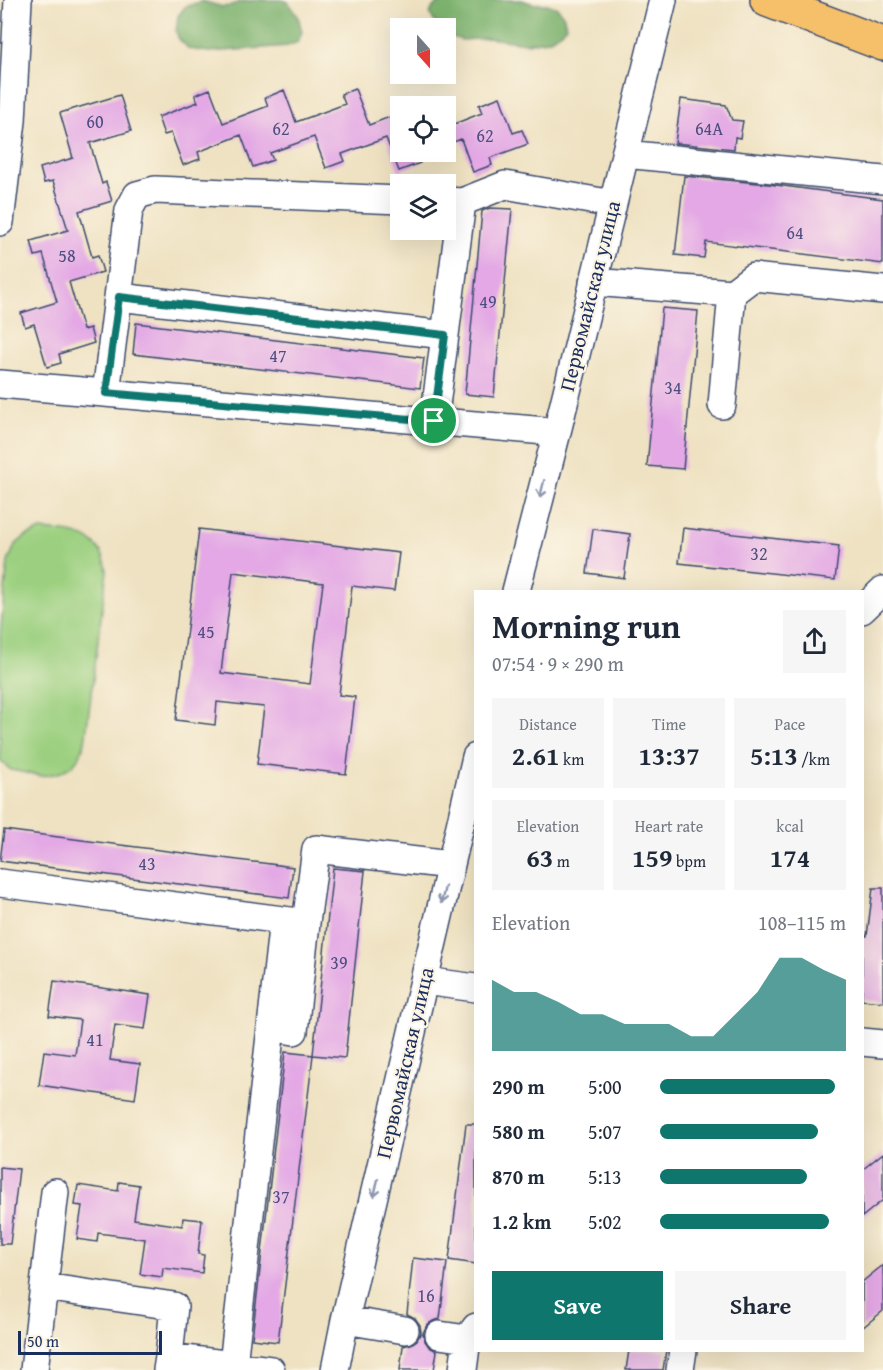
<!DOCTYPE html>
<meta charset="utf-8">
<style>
body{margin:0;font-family:"Gentium Book Plus",serif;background:#f6f6f7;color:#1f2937;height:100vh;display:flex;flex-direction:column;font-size:22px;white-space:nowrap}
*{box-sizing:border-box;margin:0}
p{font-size:20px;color:#747a83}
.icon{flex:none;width:33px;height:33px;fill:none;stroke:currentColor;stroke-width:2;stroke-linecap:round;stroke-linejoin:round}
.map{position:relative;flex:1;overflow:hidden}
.panel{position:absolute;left:474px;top:590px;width:390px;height:762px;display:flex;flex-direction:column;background:#fff;border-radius:0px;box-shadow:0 6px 24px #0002}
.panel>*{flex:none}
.needle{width:39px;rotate:159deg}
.fabs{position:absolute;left:390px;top:18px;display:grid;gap:12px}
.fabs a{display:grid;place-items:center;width:66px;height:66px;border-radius:0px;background:#fff;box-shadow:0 6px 24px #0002;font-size:30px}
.scale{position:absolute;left:18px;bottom:15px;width:144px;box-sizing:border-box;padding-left:6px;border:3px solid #1b2f5e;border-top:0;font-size:16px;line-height:21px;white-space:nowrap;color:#1b2f5e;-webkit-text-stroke:4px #fcf5e5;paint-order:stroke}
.pin{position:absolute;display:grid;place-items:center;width:51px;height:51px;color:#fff;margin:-26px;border:3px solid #fff;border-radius:50%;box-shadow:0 2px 6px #0007}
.round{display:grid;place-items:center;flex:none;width:63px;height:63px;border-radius:0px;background:#f6f6f7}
.summary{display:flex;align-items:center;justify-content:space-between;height:102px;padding:0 18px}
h1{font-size:33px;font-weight:700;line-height:45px}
.figures{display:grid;grid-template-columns:repeat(3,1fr);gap:9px;height:102px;padding:6px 18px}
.figures div{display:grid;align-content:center;border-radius:0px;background:#f6f6f7;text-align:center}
.figures b{font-size:26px;font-weight:700}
.figures small{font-size:16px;font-weight:400}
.figures p{font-size:16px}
.chart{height:168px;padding:12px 18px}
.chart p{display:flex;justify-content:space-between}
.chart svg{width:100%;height:108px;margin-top:6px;fill:#0f766e;opacity:.7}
.primary-button{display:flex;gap:12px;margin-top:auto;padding:12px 18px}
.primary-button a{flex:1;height:69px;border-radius:0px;background:#0f766e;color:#fff;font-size:24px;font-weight:700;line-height:69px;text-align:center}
.primary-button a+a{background:#f6f6f7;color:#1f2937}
ul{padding:0 18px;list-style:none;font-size:20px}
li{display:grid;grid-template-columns:96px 72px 1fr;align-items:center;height:45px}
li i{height:15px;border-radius:8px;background:#0f766e}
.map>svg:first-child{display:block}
.green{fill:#9cd080;stroke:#5c806f;stroke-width:1.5}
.forest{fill:#7db26e;stroke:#4c7066;stroke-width:1.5}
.building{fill:#e3a8e5;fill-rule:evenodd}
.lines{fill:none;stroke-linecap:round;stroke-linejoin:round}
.minor-casing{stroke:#3b4a6d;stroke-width:30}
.major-casing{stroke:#3b4a6d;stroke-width:36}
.minor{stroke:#fff;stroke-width:27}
.major{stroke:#f6c06b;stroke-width:33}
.oneway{stroke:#8d97ae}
.route-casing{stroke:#fff;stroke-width:12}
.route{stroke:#0f766e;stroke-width:8}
.labels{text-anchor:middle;stroke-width:4.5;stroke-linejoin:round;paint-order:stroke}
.number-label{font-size:18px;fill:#4d4d80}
.street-label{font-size:21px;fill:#1b2f5e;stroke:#fcf5e5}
</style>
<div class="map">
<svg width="883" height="1370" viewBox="0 0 883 1370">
<rect width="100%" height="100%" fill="#fcf5e5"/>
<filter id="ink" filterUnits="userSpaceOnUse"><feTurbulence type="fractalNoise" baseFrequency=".0167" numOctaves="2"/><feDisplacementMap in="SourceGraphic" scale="12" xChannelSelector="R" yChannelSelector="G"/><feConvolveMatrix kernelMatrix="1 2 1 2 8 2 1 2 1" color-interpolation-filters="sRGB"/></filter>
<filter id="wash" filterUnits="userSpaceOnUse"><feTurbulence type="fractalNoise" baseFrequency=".008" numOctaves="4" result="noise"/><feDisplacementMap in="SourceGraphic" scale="24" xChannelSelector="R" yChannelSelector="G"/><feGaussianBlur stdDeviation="1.35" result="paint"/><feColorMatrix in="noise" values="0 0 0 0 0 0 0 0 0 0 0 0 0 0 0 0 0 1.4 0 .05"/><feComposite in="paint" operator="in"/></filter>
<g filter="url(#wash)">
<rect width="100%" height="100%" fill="#efe2c2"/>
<!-- green -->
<path class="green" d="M 41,530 C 72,532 102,533 107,571 L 85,742 L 80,756 L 72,766 L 59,773 L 42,776 L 11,770 L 0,761 L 0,634 L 8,562 L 15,545 L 26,536 Z"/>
<!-- forest -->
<path class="forest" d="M 256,0 L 282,0 L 288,2 L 298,16 L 302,32 L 298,42 L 288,46 L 209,52 L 189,49 L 179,39 L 176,32 L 178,16 L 185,7 L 202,1 L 223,7 L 230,6 L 239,2 Z
M 460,0 L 522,0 L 533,4 L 547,4 L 558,8 L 564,17 L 566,26 L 562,32 L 548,40 L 526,43 L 488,38 L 462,40 L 446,35 L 446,28 L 438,28 L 430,14 L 433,7 L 444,1 Z"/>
<g id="blocks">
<!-- building -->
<path class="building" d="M 210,89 L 223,123 L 268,106 L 265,98 L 284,90 L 296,122 L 345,104 L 341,94 L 355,89 L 369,125 L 400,113 L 400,152 L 416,152 L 420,163 L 399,171 L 386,138 L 342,154 L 345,161 L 326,168 L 314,137 L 270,153 L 273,160 L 253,167 L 241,135 L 198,152 L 200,159 L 183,165 L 171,133 L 164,135 L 158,117 L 198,102 L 195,95 Z
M 120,95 L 131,131 L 90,143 L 102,184 L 106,182 L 112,201 L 79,211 L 92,257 L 98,255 L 103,272 L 69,282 L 83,330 L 90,328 L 94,343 L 59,354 L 61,363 L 47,367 L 34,324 L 25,327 L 21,313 L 57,302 L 43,254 L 35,256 L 31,241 L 68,230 L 53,181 L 44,183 L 40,168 L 73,158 L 60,113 Z
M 500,97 L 513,133 L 522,130 L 528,144 L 490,158 L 492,165 L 473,172 L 461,139 L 446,145 L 446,127 L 482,113 L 479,105 Z
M 681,99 L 726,105 L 732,120 L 743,121 L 740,138 L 735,137 L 734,149 L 675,143 Z
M 684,176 L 768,184 L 883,199 L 883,264 L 706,242 L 704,258 L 675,255 Z
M 490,208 L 512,209 L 494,397 L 465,394 L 482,211 Z
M 662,308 L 698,311 L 683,469 L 647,466 Z
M 136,323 L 424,358 L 420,388 L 133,354 Z
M 683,528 L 839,546 L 835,580 L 679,563 Z
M 199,529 L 399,553 L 394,591 L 352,586 L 339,695 L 355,697 L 346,774 L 257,764 L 264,707 L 217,702 L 215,725 L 176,720 ZM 233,572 L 323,583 L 310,684 L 221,673 Z
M 593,529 L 630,534 L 624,578 L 587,573 Z
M 4,830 L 293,867 L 289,898 L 0,861 Z
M 333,868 L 365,871 L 345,1058 L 313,1055 Z
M 873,888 L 883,888 L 883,1002 L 862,1000 L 862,936 L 867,936 Z
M 54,981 L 150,995 L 145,1029 L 115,1025 L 110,1060 L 140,1064 L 135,1099 L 39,1085 L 44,1051 L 75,1055 L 80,1020 L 49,1016 Z
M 285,1052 L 313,1055 L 278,1342 L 252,1339 Z
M 466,1124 L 476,1124 L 476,1264 L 449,1260 Z
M 883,1153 L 883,1200 L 862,1217 L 862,1170 Z
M 0,1167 L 19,1169 L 10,1244 L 0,1244 Z
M 119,1182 L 139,1185 L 134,1219 L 182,1226 L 183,1218 L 202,1220 L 198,1254 L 204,1255 L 202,1273 L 163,1268 L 162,1277 L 140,1274 L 145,1239 L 98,1233 L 97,1242 L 77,1239 L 82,1206 L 75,1205 L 78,1185 L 118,1191 Z
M 413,1258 L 447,1262 L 440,1319 L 433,1321 L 427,1325 L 423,1333 L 425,1341 L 429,1347 L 437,1351 L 434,1370 L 400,1370 L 403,1346 L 411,1344 L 417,1340 L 421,1332 L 420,1325 L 415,1318 L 407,1314 Z
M 883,1265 L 883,1311 L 862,1328 L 862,1282 Z
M 629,1350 L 666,1350 L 663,1370 L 626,1370 Z"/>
</g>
</g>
<g filter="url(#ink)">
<use href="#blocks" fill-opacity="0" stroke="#3b4a6d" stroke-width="1.5"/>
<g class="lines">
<defs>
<path id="minor" d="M 625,154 L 883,180
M 446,201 L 462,202 L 505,185 L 613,204
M 0,222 L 12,121 L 18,0
M 593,282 L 732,293
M 119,297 L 445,335
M 0,384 L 557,432
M 106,393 L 129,210 L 137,195 L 155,190 L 400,200
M 722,405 L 732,293 L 753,277 L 883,290
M 434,421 L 462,202
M 516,591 L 557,432 L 663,0
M 862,610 L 883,590
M 0,883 L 306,923 L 316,849 L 450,865
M 424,981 L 476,988
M 271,1027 L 294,1031 L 306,923
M 862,1042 L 883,1044
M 44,1287 L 174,1306 L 169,1357
M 345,1320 L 405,1330
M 439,1335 L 467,1339
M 233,1365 L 283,920
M 34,1370 L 55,1192
M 167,1370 L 169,1357 L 271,1370
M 335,1370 L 345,1320 L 476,757
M 463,1370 L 467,1339 L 476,1327
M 680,1370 L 683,1350"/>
<path id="major" d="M 767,0 L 883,44"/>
</defs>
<!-- minor casing -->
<use href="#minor" class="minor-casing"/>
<!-- major casing -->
<use href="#major" class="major-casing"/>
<!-- minor -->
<use href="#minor" class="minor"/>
<!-- major -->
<use href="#major" class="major"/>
</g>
<!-- one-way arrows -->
<defs><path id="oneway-shaft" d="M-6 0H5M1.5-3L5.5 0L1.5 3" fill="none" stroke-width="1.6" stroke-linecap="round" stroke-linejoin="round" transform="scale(1.5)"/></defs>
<g class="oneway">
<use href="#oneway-shaft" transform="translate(542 489) rotate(104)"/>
<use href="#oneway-shaft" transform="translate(443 895) rotate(103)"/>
<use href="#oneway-shaft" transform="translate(376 1188) rotate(103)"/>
</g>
</g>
<g class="lines" filter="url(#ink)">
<defs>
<path id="route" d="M 119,297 L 445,335 L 434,421 L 106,393 Z"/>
</defs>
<!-- route casing -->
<use href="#route" class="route-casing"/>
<!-- route -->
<use href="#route" class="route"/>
</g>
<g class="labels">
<!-- number labels -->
<g class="number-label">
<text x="95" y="128">60</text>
<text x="281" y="135">62</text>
<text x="709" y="135">64А</text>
<text x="485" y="142">62</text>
<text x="795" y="239">64</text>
<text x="67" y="262">58</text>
<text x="488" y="308">49</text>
<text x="278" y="362">47</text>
<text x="673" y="394">34</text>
<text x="759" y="560">32</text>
<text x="206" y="638">45</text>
<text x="147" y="870">43</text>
<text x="339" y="969">39</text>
<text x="95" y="1046">41</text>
<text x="281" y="1203">37</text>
<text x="426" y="1302">16</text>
</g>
<!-- street labels -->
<g class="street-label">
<text transform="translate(590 296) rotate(-76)" y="7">Первомайская улица</text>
<text transform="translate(405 1063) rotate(-77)" y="7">Первомайская улица</text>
</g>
</g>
</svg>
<div class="fabs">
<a><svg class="needle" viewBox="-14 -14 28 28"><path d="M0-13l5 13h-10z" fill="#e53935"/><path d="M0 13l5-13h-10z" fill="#747a83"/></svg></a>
<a><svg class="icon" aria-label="locate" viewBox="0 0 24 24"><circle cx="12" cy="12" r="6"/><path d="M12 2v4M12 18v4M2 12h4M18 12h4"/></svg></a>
<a><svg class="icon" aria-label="layers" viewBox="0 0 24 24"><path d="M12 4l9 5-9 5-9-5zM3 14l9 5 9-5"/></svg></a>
</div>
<div class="scale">50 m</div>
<div class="pin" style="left:434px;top:421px;background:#1e9e55"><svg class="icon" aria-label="arrive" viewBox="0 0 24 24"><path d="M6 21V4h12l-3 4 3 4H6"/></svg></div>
<section class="panel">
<div class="summary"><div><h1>Morning run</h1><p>07:54 · 9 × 290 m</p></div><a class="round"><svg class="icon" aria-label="share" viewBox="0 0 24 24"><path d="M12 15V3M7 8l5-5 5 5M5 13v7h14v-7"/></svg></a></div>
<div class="figures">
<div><p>Distance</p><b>2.61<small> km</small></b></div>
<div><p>Time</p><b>13:37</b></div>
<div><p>Pace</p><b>5:13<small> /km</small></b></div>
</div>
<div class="figures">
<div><p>Elevation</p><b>63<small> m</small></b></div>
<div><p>Heart rate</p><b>159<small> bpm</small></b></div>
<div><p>kcal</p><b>174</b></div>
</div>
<div class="chart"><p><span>Elevation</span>108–115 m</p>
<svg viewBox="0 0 160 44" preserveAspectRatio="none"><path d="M0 44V15L10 20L20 20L30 24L40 29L50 29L60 33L70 33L80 33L90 38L100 38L110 29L120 20L130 6L140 6L150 11L160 15V44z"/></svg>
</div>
<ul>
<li><b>290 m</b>5:00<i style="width:94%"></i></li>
<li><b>580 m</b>5:07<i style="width:85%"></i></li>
<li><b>870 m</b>5:13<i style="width:79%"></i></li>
<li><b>1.2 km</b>5:02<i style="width:91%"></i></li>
</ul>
<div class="primary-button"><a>Save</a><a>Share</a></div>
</section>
</div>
